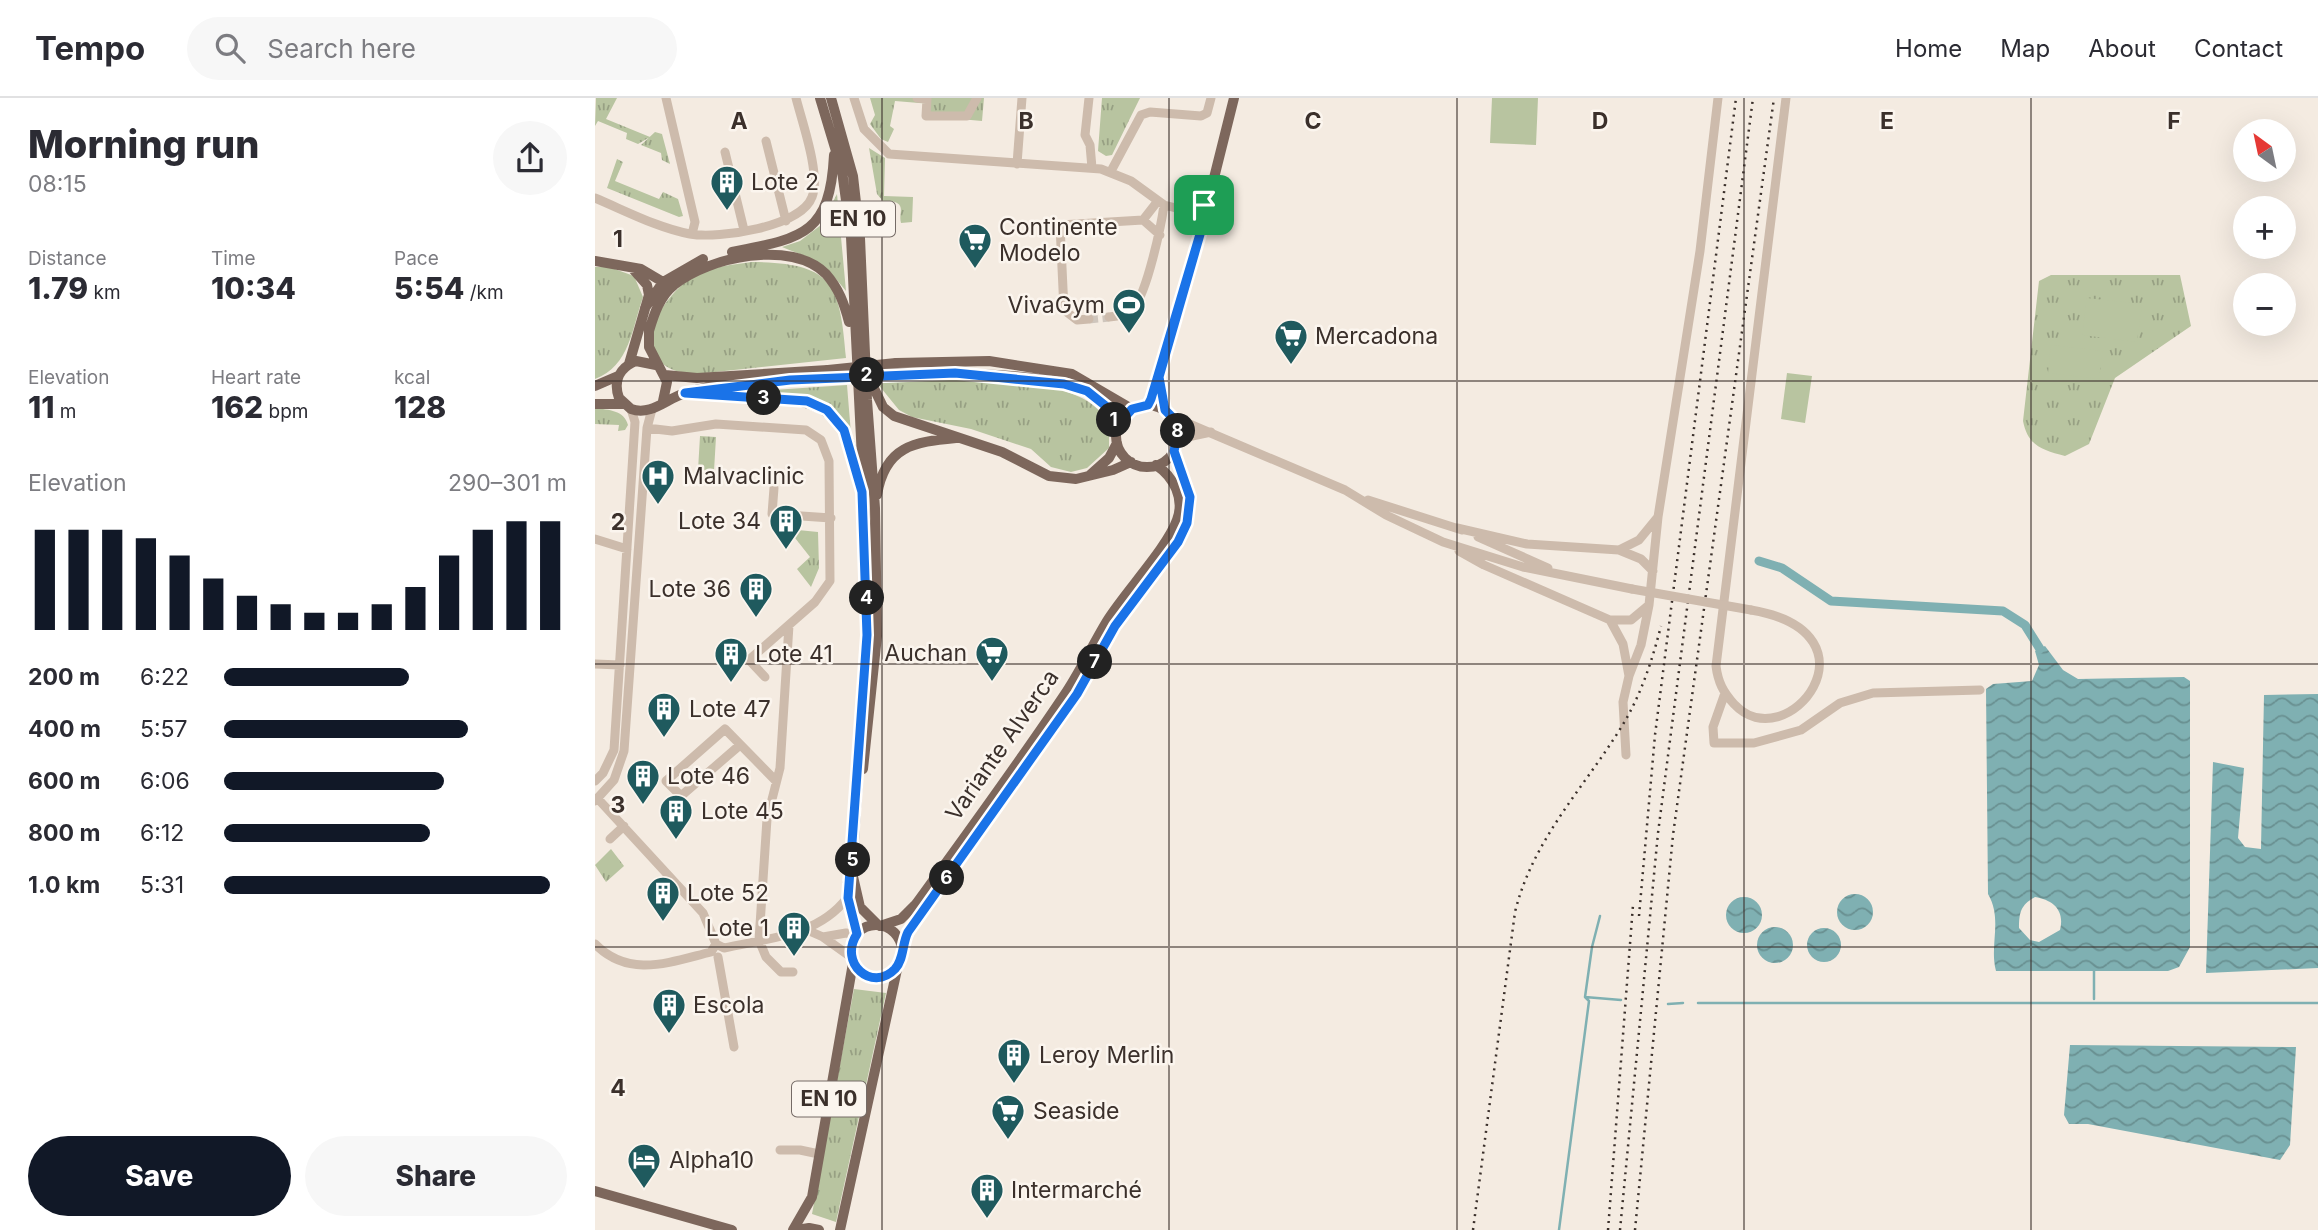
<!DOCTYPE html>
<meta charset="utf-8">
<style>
body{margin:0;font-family:Inter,sans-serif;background:#f7f7f7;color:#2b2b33;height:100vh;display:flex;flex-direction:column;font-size:26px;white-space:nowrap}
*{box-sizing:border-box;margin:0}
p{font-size:23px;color:#7c7c81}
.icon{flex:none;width:38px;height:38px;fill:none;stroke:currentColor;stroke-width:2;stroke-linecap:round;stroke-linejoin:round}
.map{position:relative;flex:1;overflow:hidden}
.panel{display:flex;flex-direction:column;background:#fff;width:595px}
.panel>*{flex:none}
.needle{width:46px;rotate:327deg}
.controls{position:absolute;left:1638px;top:21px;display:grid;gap:14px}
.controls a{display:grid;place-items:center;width:63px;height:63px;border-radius:50%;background:#fff;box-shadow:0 7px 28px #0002;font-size:35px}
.pin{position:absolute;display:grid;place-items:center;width:60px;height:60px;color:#fff;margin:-30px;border-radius:14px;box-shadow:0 4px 10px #0006}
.km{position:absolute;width:35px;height:35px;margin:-18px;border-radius:50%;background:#222;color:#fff;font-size:19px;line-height:35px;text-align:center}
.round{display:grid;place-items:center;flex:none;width:74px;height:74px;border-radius:37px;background:#f7f7f7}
.summary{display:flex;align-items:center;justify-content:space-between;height:119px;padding:0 28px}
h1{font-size:38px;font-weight:800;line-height:52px}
.figures{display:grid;grid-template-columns:repeat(3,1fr);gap:10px;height:119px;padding:7px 28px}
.figures div{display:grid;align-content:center}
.figures b{font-size:30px;font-weight:800}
.figures small{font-size:19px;font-weight:400}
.figures p{font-size:19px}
.chart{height:196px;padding:14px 28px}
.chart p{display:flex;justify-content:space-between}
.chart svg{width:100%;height:126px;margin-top:7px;stroke:#111827;stroke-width:6}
.action{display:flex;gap:14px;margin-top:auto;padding:14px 28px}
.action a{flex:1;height:80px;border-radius:42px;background:#111827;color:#fff;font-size:28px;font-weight:800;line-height:80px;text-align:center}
.action a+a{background:#f7f7f7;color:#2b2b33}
ul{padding:0 28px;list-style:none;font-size:23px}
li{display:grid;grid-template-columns:112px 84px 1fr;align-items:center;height:52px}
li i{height:18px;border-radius:9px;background:#111827}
header{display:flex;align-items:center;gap:42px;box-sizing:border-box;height:98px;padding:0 35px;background:#fff;border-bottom:2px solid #e1e1e2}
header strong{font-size:33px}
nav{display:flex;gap:38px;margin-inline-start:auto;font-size:24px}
.search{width:490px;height:63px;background:#f7f7f7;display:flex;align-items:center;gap:18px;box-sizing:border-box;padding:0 24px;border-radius:38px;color:#7c7c81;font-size:26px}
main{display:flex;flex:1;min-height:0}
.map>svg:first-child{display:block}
.grass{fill:url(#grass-tufts)}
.pitch{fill:#b8c4a0}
.water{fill:url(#water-waves);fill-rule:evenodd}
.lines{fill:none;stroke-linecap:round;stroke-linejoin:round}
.stream{stroke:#7fb0b2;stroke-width:2.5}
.canal{stroke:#7fb0b2;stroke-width:9}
.minor-tunnel{stroke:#cfc6bd;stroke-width:9;stroke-dasharray:9 4.5;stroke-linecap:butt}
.minor{stroke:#cdbbac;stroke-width:9}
.major{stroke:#7d675c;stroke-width:10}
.rail{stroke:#3b302b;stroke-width:2.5;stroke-dasharray:2 5;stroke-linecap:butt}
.minor-bridge{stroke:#cdbbac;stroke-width:9}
.major-bridge{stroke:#7d675c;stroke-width:10}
.route-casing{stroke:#fff;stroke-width:14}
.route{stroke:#1a73e8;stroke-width:9}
.grid{fill:none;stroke:#3b302b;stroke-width:2;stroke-opacity:0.55}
.labels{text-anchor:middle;stroke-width:5;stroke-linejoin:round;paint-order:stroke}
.shield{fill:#fbf5ee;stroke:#756b66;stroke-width:2}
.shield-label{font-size:21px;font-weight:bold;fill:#3b302b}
.poi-label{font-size:23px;fill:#3b302b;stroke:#fbf5ee;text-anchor:start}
.street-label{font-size:23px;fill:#3b302b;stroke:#fbf5ee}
.grid-label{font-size:23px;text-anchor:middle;font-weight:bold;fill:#3b302b;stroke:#fbf5ee;stroke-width:5;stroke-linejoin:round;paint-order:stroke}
</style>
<header>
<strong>Tempo</strong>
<div class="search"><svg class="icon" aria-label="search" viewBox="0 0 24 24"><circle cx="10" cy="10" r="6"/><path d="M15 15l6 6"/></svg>Search here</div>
<nav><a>Home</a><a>Map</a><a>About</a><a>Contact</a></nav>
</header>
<main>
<section class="panel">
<div class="summary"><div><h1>Morning run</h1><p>08:15</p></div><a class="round"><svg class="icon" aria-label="share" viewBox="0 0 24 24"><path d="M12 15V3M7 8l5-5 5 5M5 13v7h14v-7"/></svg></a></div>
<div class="figures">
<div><p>Distance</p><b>1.79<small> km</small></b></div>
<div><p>Time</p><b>10:34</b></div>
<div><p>Pace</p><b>5:54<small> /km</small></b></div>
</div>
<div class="figures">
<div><p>Elevation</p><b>11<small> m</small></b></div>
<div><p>Heart rate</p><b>162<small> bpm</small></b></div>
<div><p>kcal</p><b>128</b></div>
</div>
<div class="chart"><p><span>Elevation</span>290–301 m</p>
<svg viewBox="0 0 160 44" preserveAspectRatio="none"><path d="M5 44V9M15 44V9M25 44V9M35 44V12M45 44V18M55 44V26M65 44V32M75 44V35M85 44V38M95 44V38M105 44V35M115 44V29M125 44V18M135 44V9M145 44V6M155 44V6"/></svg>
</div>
<ul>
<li><b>200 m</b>6:22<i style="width:54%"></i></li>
<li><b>400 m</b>5:57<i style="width:71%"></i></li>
<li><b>600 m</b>6:06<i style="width:64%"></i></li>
<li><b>800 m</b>6:12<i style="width:60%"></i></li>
<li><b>1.0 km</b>5:31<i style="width:95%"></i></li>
</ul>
<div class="action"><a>Save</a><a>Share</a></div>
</section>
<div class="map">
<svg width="1723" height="1132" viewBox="0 0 1723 1132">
<defs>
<pattern id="grass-tufts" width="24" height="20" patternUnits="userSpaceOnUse" patternTransform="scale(1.75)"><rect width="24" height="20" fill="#b8c4a0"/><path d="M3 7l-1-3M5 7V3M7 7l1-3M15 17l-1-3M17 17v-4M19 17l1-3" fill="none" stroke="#97a083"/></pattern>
<pattern id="water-waves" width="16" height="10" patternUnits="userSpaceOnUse" patternTransform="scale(1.75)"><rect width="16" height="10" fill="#7fb0b2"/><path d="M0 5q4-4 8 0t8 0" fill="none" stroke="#699091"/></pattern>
</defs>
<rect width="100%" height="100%" fill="#f4ebe1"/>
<!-- grass -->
<path class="grass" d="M 1,0 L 22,0 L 11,21 L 55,39 L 43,46 L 31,41 L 32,35 L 3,23 L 0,28 Z
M 275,0 L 389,0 L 387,23 L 331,18 L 336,6 L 300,3 L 295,28 L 299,31 L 293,44 L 286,41 L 275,26 L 280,17 Z
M 507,0 L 545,0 L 517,57 L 511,58 L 503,53 Z
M 60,34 L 67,36 L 75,66 L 67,62 L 66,55 L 46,47 Z
M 274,50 L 290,60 L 289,98 L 318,99 L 317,124 L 306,125 C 303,115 312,106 296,103 L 292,108 L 282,96 Z
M 22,61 L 28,64 L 20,83 L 64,101 L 68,94 L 83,101 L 88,118 L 84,119 L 12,90 Z
M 242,96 L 251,193 C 226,162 222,163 187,149 L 205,143 L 226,127 Z
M 157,164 C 237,165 245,184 251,260 L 111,275 C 99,275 85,276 74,270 C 33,248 73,193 99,178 C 116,168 138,167 157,164 Z
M 0,169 L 14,169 L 39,178 L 48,199 C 37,230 35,268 0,281 Z
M 1456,177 L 1585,177 L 1596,228 L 1520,280 L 1494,346 L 1470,358 C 1447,352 1433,348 1428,323 L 1444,183 Z
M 364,279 C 402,283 493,282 511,323 C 515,331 514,341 514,350 L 492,370 L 476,374 L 456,369 L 436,351 L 376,331 L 317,319 L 304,312 L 282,285 Z
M 252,287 L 256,336 C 229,292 198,297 150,294 Z
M 0,310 C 14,312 29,312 33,327 L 30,332 L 23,333 L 24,327 L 0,326 Z
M 105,338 L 121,339 L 119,373 L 103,372 Z
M 193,431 L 223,434 L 224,470 L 216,489 L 202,471 L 215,459 Z
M 16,751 L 29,768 L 11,784 L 0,767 Z
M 259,891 L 291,895 L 241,1124 L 217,1116 Z"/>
<!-- pitch -->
<path class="pitch" d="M 897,0 L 943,0 L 941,47 L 895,45 Z
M 1492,200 L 1547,206 L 1542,244 L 1487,237 Z
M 1456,247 L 1508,253 L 1504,281 L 1453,275 Z
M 1192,275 L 1217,278 L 1210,325 L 1186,321 Z"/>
<!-- water -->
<path class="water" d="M 1450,548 L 1468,572 L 1483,581 L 1589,579 L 1595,583 L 1595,849 L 1584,869 L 1573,873 L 1401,873 C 1394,847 1408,822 1393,796 L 1391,591 L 1398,586 L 1437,583 L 1444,567 L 1440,553 ZM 1440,799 C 1458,802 1470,812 1465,832 L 1444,844 L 1435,842 L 1424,830 C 1424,814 1426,807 1440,799 Z
M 1723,596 L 1723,870 L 1611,875 L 1618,664 L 1649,670 L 1643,740 L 1650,749 L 1666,751 L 1669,597 Z
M1242 814a18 18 0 1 1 36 0a18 18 0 1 1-36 0Z
M1131 817a18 18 0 1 1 36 0a18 18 0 1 1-36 0Z
M1162 847a18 18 0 1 1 36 0a18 18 0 1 1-36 0Z
M1212 847a17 17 0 1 1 34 0a17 17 0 1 1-34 0Z
M 1475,947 L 1701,949 L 1695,1047 L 1685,1062 L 1493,1026 L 1474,1026 L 1469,1017 Z"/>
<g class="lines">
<!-- stream -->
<path class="stream" d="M 1499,873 L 1499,901
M 990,899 L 1026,902
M 1103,905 L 1723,905
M 1073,906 L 1088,905
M 964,1132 L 994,903 L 990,899 L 997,849 L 1005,818"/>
<!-- canal -->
<path class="canal" d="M 1164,463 L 1187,470 L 1236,503 L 1408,513 L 1430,527 L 1445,551"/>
<!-- minor-tunnel -->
<path class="minor-tunnel" d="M 494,221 L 514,219"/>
<!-- minor -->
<path class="minor" d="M 71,0 L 100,124 L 97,136
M 259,0 L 269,31 L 294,56 L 506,71 L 536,83 L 569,107 L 601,115
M 322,0 L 332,1 L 331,18 L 372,18 L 382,0
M 494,0 L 490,37 L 495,47 L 497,70
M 171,43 L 191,123
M 130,54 L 149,132
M 422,66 L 427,0
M 516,73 L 546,17 L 555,14 L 606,18 L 612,15 L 616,0
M 0,100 C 31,113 63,130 95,136 C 124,141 206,129 217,99 C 226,77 207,24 201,0
M 548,122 L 562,104
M 514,219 C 523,218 531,217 539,209 C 552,194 566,129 569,107
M 494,221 L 482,222 L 469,212 L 465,127 L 548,122 L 565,137
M 578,319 L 750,392 L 791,417 L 848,444 L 928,469 L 1037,491
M 52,330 L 77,333 L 121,326 L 211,332 L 226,342 L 234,363 L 235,483 L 220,504 L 154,562 L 170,579
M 583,341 L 616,334
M 179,390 L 177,416 L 236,420
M 773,402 L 867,432
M 862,430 L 932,446 L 1024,452 L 1044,442 L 1062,420
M 883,439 L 953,470
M 0,441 L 32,451
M 1024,452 L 1046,461 L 1058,473
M 864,453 L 889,467 L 1015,522 L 1036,522 L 1054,507
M 1156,512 C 1292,535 1192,663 1139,606 C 1128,594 1123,584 1121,568 L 1191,0
M 1015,522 L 1028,546 L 1034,578 L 1028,604 L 1031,657
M 194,527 L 185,670 L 172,721 L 164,842 L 171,859 L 186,874 L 198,874
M 0,566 L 25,567
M 1034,578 L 1046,547 L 1054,507 L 1063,419 L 1105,153 L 1123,0
M 1130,595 L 1118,629 L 1119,645 L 1159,645 L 1206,632 L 1245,605 L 1278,595 L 1385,592
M 145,647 L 86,698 L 71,683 L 130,631 L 181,683
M 0,683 L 8,675 L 19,652 L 40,324 L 36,311
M 4,702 L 108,815 L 121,846
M 0,703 L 19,682 L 29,653 L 52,330 L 57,311
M 15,741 L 29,728
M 212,832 L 228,839 L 256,859
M 228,839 L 251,835 L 261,837
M 0,846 C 34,881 75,864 116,854 L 121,846
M 121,846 L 129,850 C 174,840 223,838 252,800
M 123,859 L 139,949
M 185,1052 L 205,1052 L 224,1056"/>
<!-- major -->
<path class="major" d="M 225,0 L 247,73 L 256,139 L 271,441 L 272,537 L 257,774 L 265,809 L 283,827
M 236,0 L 258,78 L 265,140 L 272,302 L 280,410 L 282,538 L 268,671
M 612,108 L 639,0
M 608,126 L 601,121 L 604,110 L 612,108
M 137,154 C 207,140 235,137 239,57
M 0,163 L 46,171 L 68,184
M 50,210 L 68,184 L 108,161
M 54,228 L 54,249 L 72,284 L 68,303
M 54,233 C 59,216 65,198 79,187 C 113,159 197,141 231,176 C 244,191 249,205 254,224
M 301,265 L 394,263 L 477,276 L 537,311
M 34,266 L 54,197 L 52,187 L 37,170
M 61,267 L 41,263 C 24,270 18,283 24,300 L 36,311 C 56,318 71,301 90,295 C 135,281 188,283 235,280
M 299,275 C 345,275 470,272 505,301 C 513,308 518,318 522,328
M 70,277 L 102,280 L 233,272
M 565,280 L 570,312
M 275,282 L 288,309 L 299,318 L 407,354 L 454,378 L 481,381 L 518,372 L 536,364
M 0,288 L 23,278
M 107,296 C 147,297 227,292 249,332 C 256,343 258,361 262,374
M 0,306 L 29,306
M 553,307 L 568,267 L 608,126 L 618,120 L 619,114 L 612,108
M521 338a31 31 0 1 1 62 0a31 31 0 1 1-62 0Z
M 495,377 L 514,360 L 522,345
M 282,397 C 290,348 319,344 361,340
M 252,786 L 252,800 L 262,836
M255 853a26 26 0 1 1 52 0a26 26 0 1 1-52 0Z
M 285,828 L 306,821 L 321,806 C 372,736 424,665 472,593 C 487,570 498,546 512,523 C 530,494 572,450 582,422 C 590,401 579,379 561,367
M 307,851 L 313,834 L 483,596 L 520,528 L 583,444 L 592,426 L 595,399 L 579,353
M 0,1093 L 137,1132
M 198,1132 L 217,1099 L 258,865
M 202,1132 L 214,1130 L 224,1132
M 245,1132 L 303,867"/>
<!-- rail -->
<path class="rail" d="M 1044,818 L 1060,637 L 1141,0
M 878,1132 L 920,814 C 938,741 989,690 1027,628 C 1046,597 1057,563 1066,528
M 1013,1132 L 1038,807
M 1025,1132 L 1063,735 L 1158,0
M 1040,1132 L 1078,737 L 1179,0"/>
<!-- minor-bridge -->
<path class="minor-bridge" d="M 1037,491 L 1156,512"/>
<!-- major-bridge -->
<path class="major-bridge" d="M 233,272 L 301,265
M 235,280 L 299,275"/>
</g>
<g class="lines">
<defs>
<path id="route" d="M 609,107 L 601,115 L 601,121 L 608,126 L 556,301 L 553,307 L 537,311 L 522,328 L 512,309 L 492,293 L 469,286 L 360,275 L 195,282 L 90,295 L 212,303 L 232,312 L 249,332 L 267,394 L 272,537 L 253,800 L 262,836 C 243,865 277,895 300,871 C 309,861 307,846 313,834 L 482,596 L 520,528 L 583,444 L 592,425 L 595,399 L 579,353 L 583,334 L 578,320 L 570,312 L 564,279 L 608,126 L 618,120 L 617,111 L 609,107"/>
</defs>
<!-- route casing -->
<use href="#route" class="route-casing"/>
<!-- route -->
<use href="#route" class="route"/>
</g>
<!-- grid -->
<path class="grid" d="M 287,0 L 287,1132M 574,0 L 574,1132M 862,0 L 862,1132M 1149,0 L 1149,1132M 1436,0 L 1436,1132M 0,283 L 1723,283M 0,566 L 1723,566M 0,849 L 1723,849"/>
<!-- icons -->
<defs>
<symbol id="building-pin" viewBox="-11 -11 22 30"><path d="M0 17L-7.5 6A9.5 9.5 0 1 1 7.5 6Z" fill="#1f5a5e" stroke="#fbf5ee"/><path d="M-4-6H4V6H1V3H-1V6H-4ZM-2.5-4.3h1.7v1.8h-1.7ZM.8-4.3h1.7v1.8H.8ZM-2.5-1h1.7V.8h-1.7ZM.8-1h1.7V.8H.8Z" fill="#fff"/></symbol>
<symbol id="supermarket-pin" viewBox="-11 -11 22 30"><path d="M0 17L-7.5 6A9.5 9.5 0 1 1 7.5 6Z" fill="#1f5a5e" stroke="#fbf5ee"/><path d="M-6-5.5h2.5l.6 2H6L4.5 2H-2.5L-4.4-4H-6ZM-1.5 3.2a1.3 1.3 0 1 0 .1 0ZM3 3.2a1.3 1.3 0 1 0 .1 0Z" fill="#fff"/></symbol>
<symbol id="stadium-pin" viewBox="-11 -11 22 30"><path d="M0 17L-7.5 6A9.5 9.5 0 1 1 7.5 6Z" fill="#1f5a5e" stroke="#fbf5ee"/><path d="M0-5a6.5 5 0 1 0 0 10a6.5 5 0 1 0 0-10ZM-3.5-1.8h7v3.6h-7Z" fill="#fff"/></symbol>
<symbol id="hospital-pin" viewBox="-11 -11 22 30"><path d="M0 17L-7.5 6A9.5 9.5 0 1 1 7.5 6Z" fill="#1f5a5e" stroke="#fbf5ee"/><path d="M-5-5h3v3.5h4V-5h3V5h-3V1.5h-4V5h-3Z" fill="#fff"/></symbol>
<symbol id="hotel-pin" viewBox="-11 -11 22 30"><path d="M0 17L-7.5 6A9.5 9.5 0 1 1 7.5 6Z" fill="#1f5a5e" stroke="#fbf5ee"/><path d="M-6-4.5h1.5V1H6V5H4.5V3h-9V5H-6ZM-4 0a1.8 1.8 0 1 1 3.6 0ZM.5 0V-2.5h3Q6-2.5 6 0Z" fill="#fff"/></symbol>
</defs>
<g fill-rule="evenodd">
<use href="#building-pin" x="113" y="65" width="38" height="52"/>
<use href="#supermarket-pin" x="361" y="123" width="38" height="52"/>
<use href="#stadium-pin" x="515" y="188" width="38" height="52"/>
<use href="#supermarket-pin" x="677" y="219" width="38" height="52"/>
<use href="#hospital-pin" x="44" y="359" width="38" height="52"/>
<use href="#building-pin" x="172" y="404" width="38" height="52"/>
<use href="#building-pin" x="142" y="472" width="38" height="52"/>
<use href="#supermarket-pin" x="378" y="536" width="38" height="52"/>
<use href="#building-pin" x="117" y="537" width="38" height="52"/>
<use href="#building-pin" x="50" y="592" width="38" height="52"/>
<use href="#building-pin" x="29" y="659" width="38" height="52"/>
<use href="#building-pin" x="62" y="694" width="38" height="52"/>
<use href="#building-pin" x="49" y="776" width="38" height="52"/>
<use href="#building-pin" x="180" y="811" width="38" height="52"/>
<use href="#building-pin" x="55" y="888" width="38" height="52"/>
<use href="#building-pin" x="400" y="938" width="38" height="52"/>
<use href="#supermarket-pin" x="394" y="994" width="38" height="52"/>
<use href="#hotel-pin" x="30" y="1043" width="38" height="52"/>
<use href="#building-pin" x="373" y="1073" width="38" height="52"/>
</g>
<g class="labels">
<!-- shield labels -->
<g class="shield">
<rect x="226" y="103.5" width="74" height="35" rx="5"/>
<rect x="197" y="983.5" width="74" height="35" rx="5"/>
</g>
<g class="shield-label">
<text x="263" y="128">EN 10</text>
<text x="234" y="1008">EN 10</text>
</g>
<!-- poi labels -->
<g class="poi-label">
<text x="156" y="92">Lote 2</text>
<text x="404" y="137">Continente<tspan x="404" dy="26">Modelo</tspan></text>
<text x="510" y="215" text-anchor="end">VivaGym</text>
<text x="720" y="246">Mercadona</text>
<text x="88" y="386">Malvaclinic</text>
<text x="166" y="431" text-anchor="end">Lote 34</text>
<text x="136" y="499" text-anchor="end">Lote 36</text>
<text x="372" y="563" text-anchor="end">Auchan</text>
<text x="160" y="564">Lote 41</text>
<text x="94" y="619">Lote 47</text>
<text x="72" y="686">Lote 46</text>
<text x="106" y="721">Lote 45</text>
<text x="92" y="803">Lote 52</text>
<text x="174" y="838" text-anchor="end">Lote 1</text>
<text x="98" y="915">Escola</text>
<text x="444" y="965">Leroy Merlin</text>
<text x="438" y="1021">Seaside</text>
<text x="74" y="1070">Alpha10</text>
<text x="416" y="1100">Intermarché</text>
</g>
<!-- street labels -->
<g class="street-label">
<text transform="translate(407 647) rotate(-55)" y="8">Variante Alverca</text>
</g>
</g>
<g class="grid-label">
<text x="144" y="31">A</text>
<text x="431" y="31">B</text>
<text x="718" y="31">C</text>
<text x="1005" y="31">D</text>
<text x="1292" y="31">E</text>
<text x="1579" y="31">F</text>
<text x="23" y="149">1</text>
<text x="23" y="432">2</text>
<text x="23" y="715">3</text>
<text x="23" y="998">4</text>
</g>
</svg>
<div class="controls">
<a><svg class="needle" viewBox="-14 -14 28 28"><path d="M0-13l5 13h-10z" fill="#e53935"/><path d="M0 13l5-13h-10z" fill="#7c7c81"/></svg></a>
<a>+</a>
<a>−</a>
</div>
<div class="pin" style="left:609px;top:107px;background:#1e9e55"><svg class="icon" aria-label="arrive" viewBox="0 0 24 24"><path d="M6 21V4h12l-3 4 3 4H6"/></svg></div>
<b class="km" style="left:519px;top:322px">1</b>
<b class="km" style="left:272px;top:277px">2</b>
<b class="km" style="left:169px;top:300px">3</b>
<b class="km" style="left:272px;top:500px">4</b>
<b class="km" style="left:258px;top:762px">5</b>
<b class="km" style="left:352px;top:780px">6</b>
<b class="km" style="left:500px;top:564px">7</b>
<b class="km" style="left:583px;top:333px">8</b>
</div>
</main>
